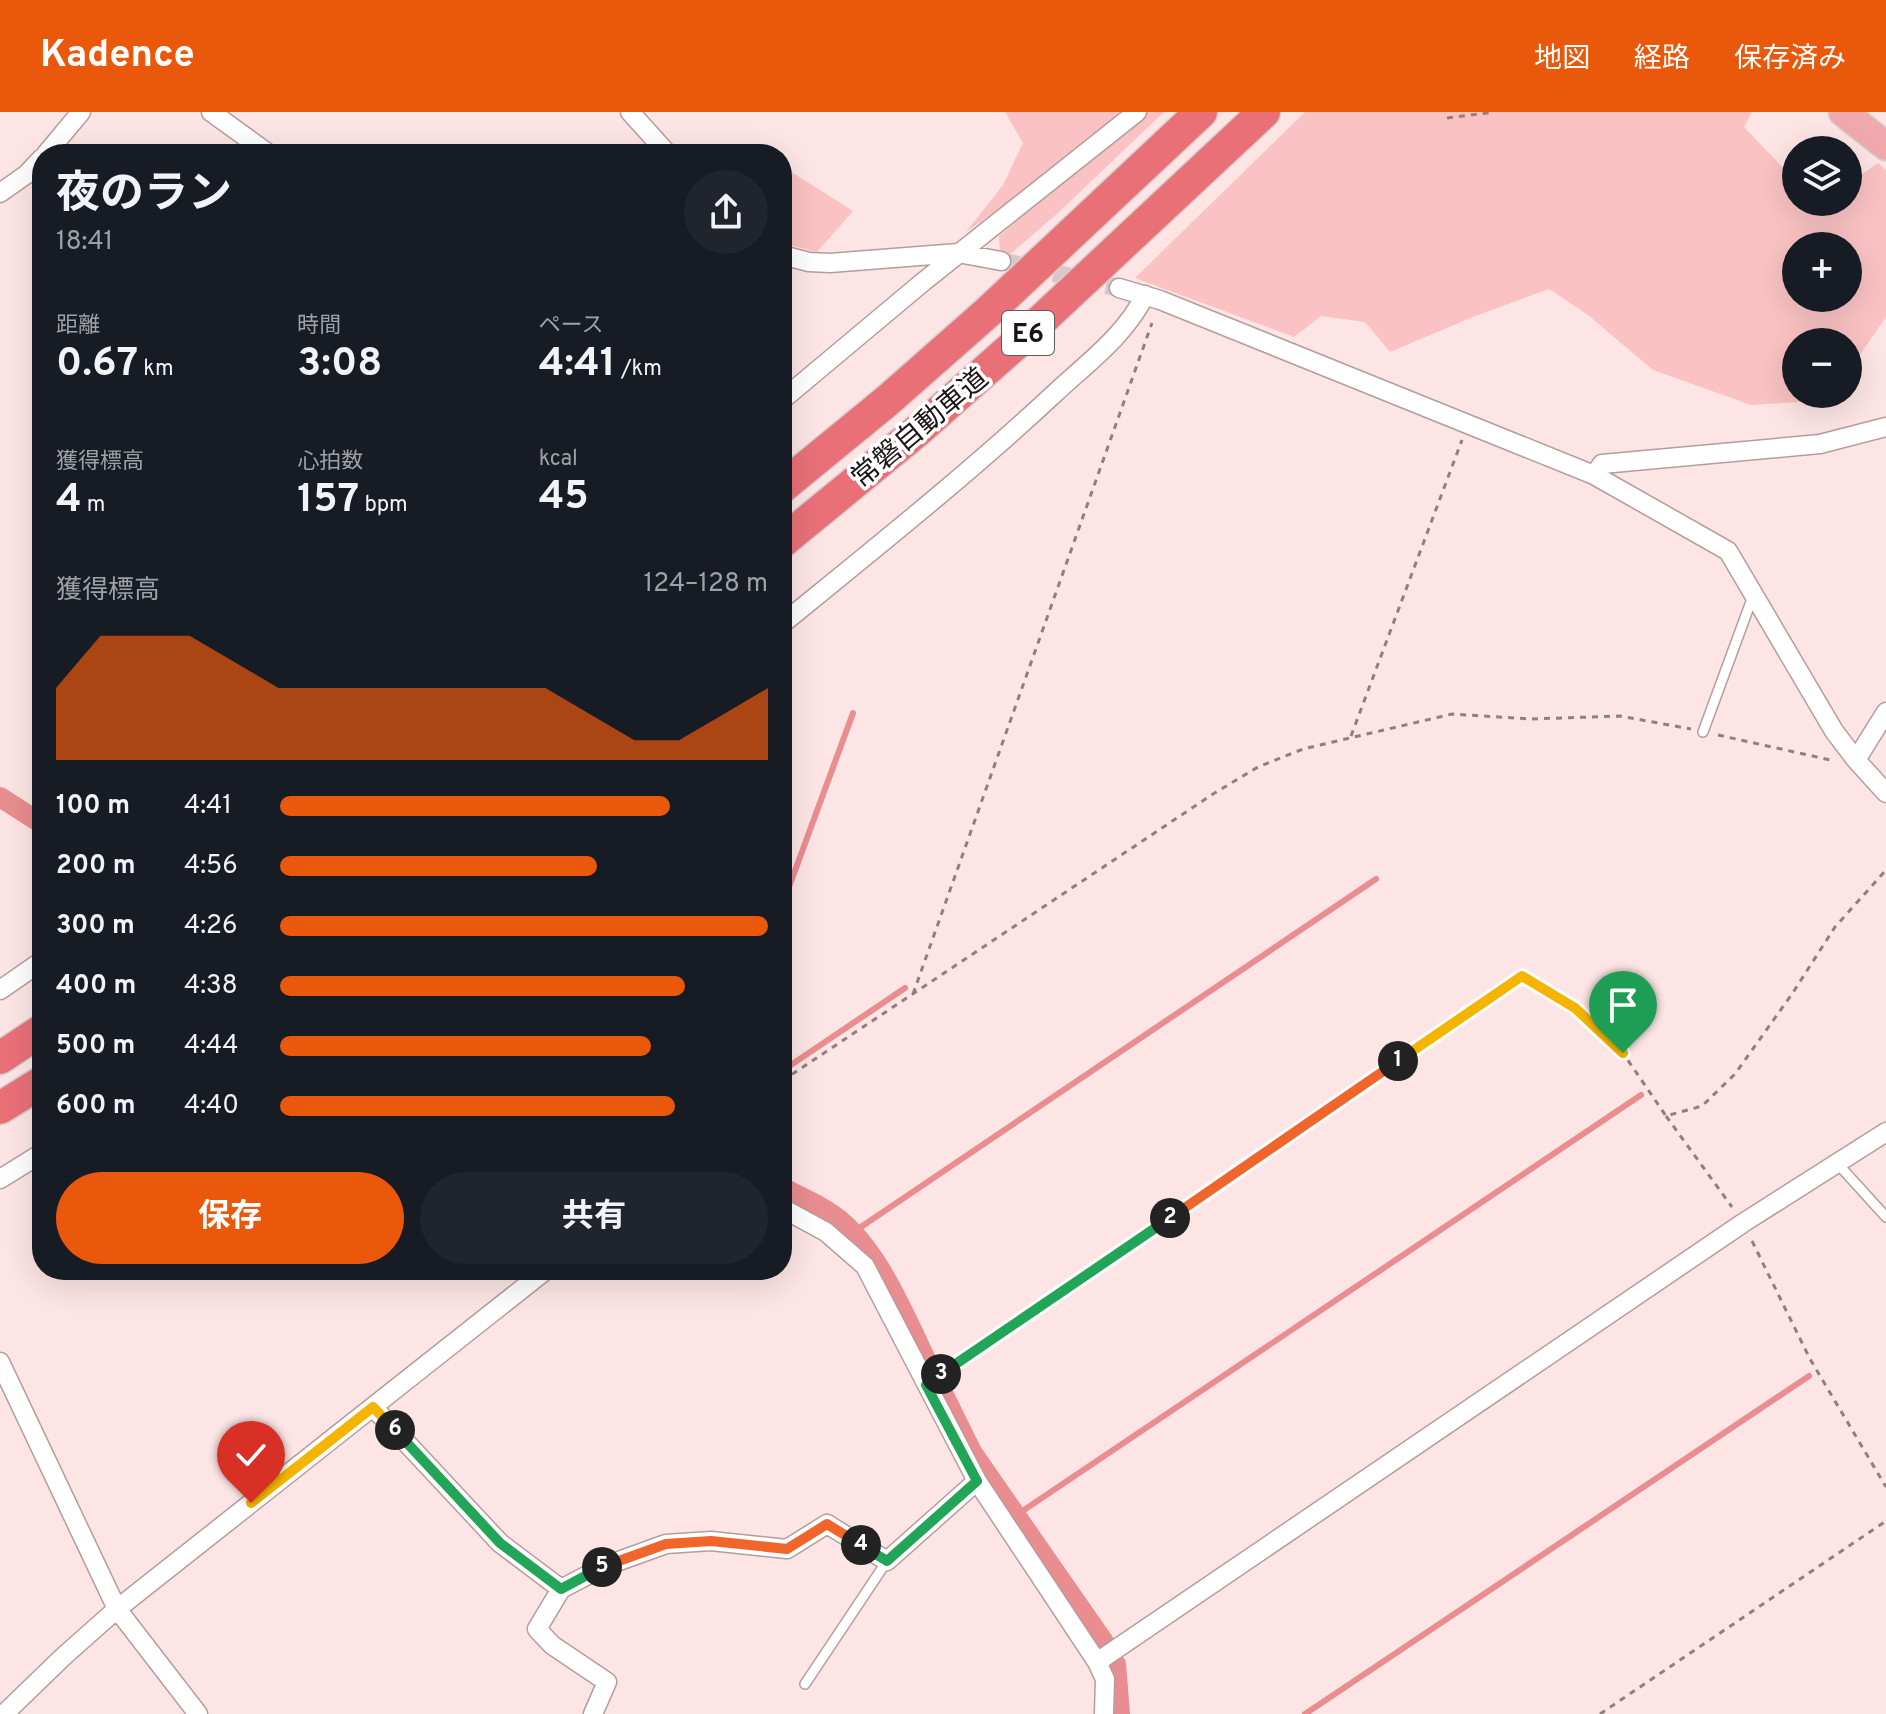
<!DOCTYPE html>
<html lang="ja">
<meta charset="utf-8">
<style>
body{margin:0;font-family:Overpass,"Noto Sans JP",sans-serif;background:#20242c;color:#f1f3f6;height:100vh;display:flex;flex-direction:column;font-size:30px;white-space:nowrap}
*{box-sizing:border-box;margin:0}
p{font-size:26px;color:#9ea1a6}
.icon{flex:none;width:44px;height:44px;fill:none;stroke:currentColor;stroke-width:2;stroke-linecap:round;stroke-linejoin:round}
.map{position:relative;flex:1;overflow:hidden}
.sheet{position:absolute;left:32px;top:32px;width:760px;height:1136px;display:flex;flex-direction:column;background:#171b24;border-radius:32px;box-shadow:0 8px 32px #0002}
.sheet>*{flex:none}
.buttons{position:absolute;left:1782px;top:24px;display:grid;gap:16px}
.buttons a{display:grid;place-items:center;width:80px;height:80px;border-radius:50%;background:#171b24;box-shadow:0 8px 32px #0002;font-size:40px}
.pin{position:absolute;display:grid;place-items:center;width:68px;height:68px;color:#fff;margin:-82px -34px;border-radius:50% 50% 50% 0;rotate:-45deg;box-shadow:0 0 8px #0007}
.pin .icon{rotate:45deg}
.km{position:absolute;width:40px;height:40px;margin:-20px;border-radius:50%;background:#222;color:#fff;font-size:22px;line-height:40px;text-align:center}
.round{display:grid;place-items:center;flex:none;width:84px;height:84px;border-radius:42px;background:#20242c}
.summary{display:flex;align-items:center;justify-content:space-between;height:136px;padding:0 24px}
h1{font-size:44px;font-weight:700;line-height:60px}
.figures{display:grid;grid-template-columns:repeat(3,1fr);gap:12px;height:136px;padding:8px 24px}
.figures div{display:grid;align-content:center}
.figures b{font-size:40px;font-weight:700}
.figures small{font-size:22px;font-weight:400}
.figures p{font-size:22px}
.chart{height:224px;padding:16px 24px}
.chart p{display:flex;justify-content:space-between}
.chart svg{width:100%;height:144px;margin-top:8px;fill:#ea580c;opacity:.7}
.cta{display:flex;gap:16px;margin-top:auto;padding:16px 24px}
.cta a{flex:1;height:92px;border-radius:48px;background:#ea580c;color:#fff;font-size:32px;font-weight:700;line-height:92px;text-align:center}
.cta a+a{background:#20242c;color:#f1f3f6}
ul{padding:0 24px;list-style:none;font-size:26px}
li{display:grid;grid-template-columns:128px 96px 1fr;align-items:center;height:60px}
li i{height:20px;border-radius:10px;background:#ea580c}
header{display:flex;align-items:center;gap:48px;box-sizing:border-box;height:112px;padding:0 40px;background:#ea580c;color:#fff}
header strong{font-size:38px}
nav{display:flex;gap:44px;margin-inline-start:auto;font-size:28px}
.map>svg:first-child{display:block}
.green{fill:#fac2c3;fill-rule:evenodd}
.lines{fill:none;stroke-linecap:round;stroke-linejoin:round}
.stream{stroke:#e98d90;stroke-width:6}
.canal{stroke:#e98d90;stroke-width:20}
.minor-tunnel{stroke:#dbc6c6;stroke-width:18;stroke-dasharray:18 9;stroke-linecap:butt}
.service-casing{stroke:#b39d9d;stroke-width:12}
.minor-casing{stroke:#b39d9d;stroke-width:21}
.primary-casing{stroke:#d2d0d0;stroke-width:31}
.motorway-casing{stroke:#d2d0d0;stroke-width:35}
.path{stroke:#8f7f7f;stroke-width:3;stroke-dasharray:6 6;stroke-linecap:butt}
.service{stroke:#fff;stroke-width:9}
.minor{stroke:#fff;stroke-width:18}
.primary{stroke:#f2a9ae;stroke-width:28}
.motorway{stroke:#ea7078;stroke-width:32}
.split-1-casing{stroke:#fff;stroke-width:16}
.split-2-casing{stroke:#fff;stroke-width:16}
.split-3-casing{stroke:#fff;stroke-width:16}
.split-4-casing{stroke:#fff;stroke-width:16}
.split-5-casing{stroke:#fff;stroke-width:16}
.split-6-casing{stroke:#fff;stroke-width:16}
.split-7-casing{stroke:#fff;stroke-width:16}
.split-1{stroke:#f5b400;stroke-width:10}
.split-2{stroke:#f0652b;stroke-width:10}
.split-3{stroke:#22a559;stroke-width:10}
.split-4{stroke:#22a559;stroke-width:10}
.split-5{stroke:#f0652b;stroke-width:10}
.split-6{stroke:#22a559;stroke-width:10}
.split-7{stroke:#f5b400;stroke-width:10}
.labels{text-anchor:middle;stroke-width:7;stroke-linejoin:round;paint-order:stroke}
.shield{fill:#fff;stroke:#605a5a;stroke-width:2}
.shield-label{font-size:26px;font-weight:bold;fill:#1c1414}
.street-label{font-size:28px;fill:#1c1414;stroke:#fff}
</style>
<header>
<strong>Kadence</strong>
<nav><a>地図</a><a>経路</a><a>保存済み</a></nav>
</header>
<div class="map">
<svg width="1886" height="1602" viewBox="0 0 1886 1602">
<rect width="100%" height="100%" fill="#fde5e5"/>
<!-- green -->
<path class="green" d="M 1005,0 L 1120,0 L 1049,62 L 966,120 L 1003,73 L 1023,31 Z
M 1147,0 L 1164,0 L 1059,100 L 1007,145 L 1000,141 L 999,124 Z
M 1305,0 L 1752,0 L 1744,15 L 1796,69 L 1796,90 L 1816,90 L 1819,93 L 1823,90 L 1848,90 L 1848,72 L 1878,51 L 1886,58 L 1886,205 L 1848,260 L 1848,230 L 1796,230 L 1796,282 L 1833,282 L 1829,288 L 1751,293 L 1653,258 L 1588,203 L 1549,177 L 1475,204 L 1390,240 L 1365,210 L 1321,204 L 1294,225 L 1135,166 ZM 1796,134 L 1848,134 L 1848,186 L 1796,186 Z
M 782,54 L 853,99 L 817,140 L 782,131 Z"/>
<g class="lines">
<!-- stream -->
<path class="stream" d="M 782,794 L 853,601
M 782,959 L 905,876
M 852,1121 L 1376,767
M 1015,1404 L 1641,983
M 1305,1602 L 1809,1264"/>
<!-- canal -->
<path class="canal" d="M 0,685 L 42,712
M 782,1075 C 798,1084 817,1091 832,1102 C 878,1133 907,1209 931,1258
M 938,1271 L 972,1340 L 1104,1530
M 1116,1552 L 1120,1602"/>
<!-- minor-tunnel -->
<path class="minor-tunnel" d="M 1001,149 L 1119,176"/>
<defs>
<path id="service" d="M 1703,620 L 1753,484
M 1837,1051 L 1886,1105
M 805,1572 L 887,1449"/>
<path id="minor" d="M 211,0 L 269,42
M 630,0 L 668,42
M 46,42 L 81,0
M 0,81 L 27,62 L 42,46
M 782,143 L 809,150 L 830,151 L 958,141 L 1001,149
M 1119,176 L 1160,188 L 1594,363 L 1728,439 L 1834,619 L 1856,648 L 1886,681
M 782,288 L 923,170 L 1137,0
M 1594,363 L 1602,352 L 1820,332 L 1886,315
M 782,512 C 874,437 967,363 1054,282 C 1086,252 1126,223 1145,183
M 1856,648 L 1886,600
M 0,878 L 42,849
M 0,1067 L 42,1041
M 782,1096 L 826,1120 L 865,1154 L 977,1369 L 1097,1550 L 1105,1567 L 1104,1602
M 0,1250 L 117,1497 L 198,1602
M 373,1295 L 500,1431 L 561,1477
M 1097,1550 L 1743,1111 L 1886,1020
M 4,1602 L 64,1544 L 117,1497 L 546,1158
M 593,1602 L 607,1570 L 552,1533 L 537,1517 L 561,1477 L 605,1454 L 666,1432 L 711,1429 L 787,1437 L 827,1412 L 887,1449 L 977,1369"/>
<path id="primary" d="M 1843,0 L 1886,34"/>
<path id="motorway" d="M 782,375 L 887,289 L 988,200 L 1201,0
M 782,430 L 916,320 L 1018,230 L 1264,0
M 0,946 L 42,918
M 0,996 L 42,970"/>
</defs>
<!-- service casing -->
<use href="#service" class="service-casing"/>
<!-- minor casing -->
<use href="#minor" class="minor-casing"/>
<!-- primary casing -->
<use href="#primary" class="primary-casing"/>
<!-- motorway casing -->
<use href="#motorway" class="motorway-casing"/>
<!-- path -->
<path class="path" d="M 1447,6 L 1494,0
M 1793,69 L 1796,67
M 1718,623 L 1835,649
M 1351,624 L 1462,328
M 913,882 L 1152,211
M 782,969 L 1213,682 L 1258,655 L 1303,637 L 1452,602 L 1531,607 L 1620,604 L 1691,617
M 1666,1004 L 1732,1095
M 1752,1129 L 1810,1247 L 1886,1375
M 942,1262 L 1522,864 L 1575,896 L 1623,941 L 1666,1004 L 1702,994 L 1735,962 L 1792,882 L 1835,815 L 1886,758
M 1600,1602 L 1886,1409"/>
<!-- service -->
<use href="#service" class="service"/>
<!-- minor -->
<use href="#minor" class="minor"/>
<!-- primary -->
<use href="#primary" class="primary"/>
<!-- motorway -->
<use href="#motorway" class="motorway"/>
</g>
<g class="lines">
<defs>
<path id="split-1" d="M 1398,949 L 1522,864 L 1575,896 L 1623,941"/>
<path id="split-2" d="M 1170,1106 L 1398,949"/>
<path id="split-3" d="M 941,1262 L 1170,1106"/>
<path id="split-4" d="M 861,1433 L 887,1449 L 977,1369 L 926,1273 L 941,1262"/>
<path id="split-5" d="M 602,1455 L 666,1432 L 711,1429 L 787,1437 L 827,1412 L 861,1433"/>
<path id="split-6" d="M 395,1318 L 500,1431 L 561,1477 L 602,1455"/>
<path id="split-7" d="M 251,1391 L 373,1295 L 395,1318"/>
</defs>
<!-- split-1 casing -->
<use href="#split-1" class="split-1-casing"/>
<!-- split-2 casing -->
<use href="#split-2" class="split-2-casing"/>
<!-- split-3 casing -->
<use href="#split-3" class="split-3-casing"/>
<!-- split-4 casing -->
<use href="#split-4" class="split-4-casing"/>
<!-- split-5 casing -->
<use href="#split-5" class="split-5-casing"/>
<!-- split-6 casing -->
<use href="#split-6" class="split-6-casing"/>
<!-- split-7 casing -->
<use href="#split-7" class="split-7-casing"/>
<!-- split-1 -->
<use href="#split-1" class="split-1"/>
<!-- split-2 -->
<use href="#split-2" class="split-2"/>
<!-- split-3 -->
<use href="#split-3" class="split-3"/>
<!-- split-4 -->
<use href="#split-4" class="split-4"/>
<!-- split-5 -->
<use href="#split-5" class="split-5"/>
<!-- split-6 -->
<use href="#split-6" class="split-6"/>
<!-- split-7 -->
<use href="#split-7" class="split-7"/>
</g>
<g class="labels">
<!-- shield labels -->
<rect class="shield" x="1002" y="199" width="52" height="44" rx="6"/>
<g class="shield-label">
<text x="1028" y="230">E6</text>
</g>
<!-- street labels -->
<g class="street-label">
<text transform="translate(919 315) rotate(-40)" y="10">常磐自動車道</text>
</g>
</g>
</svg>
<div class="buttons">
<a><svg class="icon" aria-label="layers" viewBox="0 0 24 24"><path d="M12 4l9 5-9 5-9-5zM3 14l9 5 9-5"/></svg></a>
<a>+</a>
<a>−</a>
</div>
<div class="pin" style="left:1623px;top:941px;background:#1e9e55"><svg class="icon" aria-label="arrive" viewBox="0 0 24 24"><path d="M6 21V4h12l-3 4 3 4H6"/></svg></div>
<div class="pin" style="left:251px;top:1391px;background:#d93025"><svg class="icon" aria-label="check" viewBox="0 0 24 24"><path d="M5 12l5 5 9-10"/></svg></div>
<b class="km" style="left:1398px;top:949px">1</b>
<b class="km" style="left:1170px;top:1106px">2</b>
<b class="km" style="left:941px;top:1262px">3</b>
<b class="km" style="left:861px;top:1433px">4</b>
<b class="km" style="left:602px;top:1455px">5</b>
<b class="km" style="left:395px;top:1318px">6</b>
<section class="sheet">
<div class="summary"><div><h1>夜のラン</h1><p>18:41</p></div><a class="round"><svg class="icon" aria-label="share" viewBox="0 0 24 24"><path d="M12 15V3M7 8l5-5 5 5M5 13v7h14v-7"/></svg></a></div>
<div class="figures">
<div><p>距離</p><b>0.67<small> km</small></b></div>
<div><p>時間</p><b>3:08</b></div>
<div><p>ペース</p><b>4:41<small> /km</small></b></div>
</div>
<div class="figures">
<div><p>獲得標高</p><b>4<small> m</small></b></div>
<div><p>心拍数</p><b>157<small> bpm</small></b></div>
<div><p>kcal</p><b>45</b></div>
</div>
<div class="chart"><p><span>獲得標高</span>124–128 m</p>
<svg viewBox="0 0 160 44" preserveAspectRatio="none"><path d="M0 44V22L10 6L20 6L30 6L40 14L50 22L60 22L70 22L80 22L90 22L100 22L110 22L120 30L130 38L140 38L150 30L160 22V44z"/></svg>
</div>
<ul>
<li><b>100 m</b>4:41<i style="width:80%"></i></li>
<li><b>200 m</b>4:56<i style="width:65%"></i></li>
<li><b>300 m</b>4:26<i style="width:100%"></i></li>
<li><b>400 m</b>4:38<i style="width:83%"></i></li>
<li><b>500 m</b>4:44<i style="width:76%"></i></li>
<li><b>600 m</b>4:40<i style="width:81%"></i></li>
</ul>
<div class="cta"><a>保存</a><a>共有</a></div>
</section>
</div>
